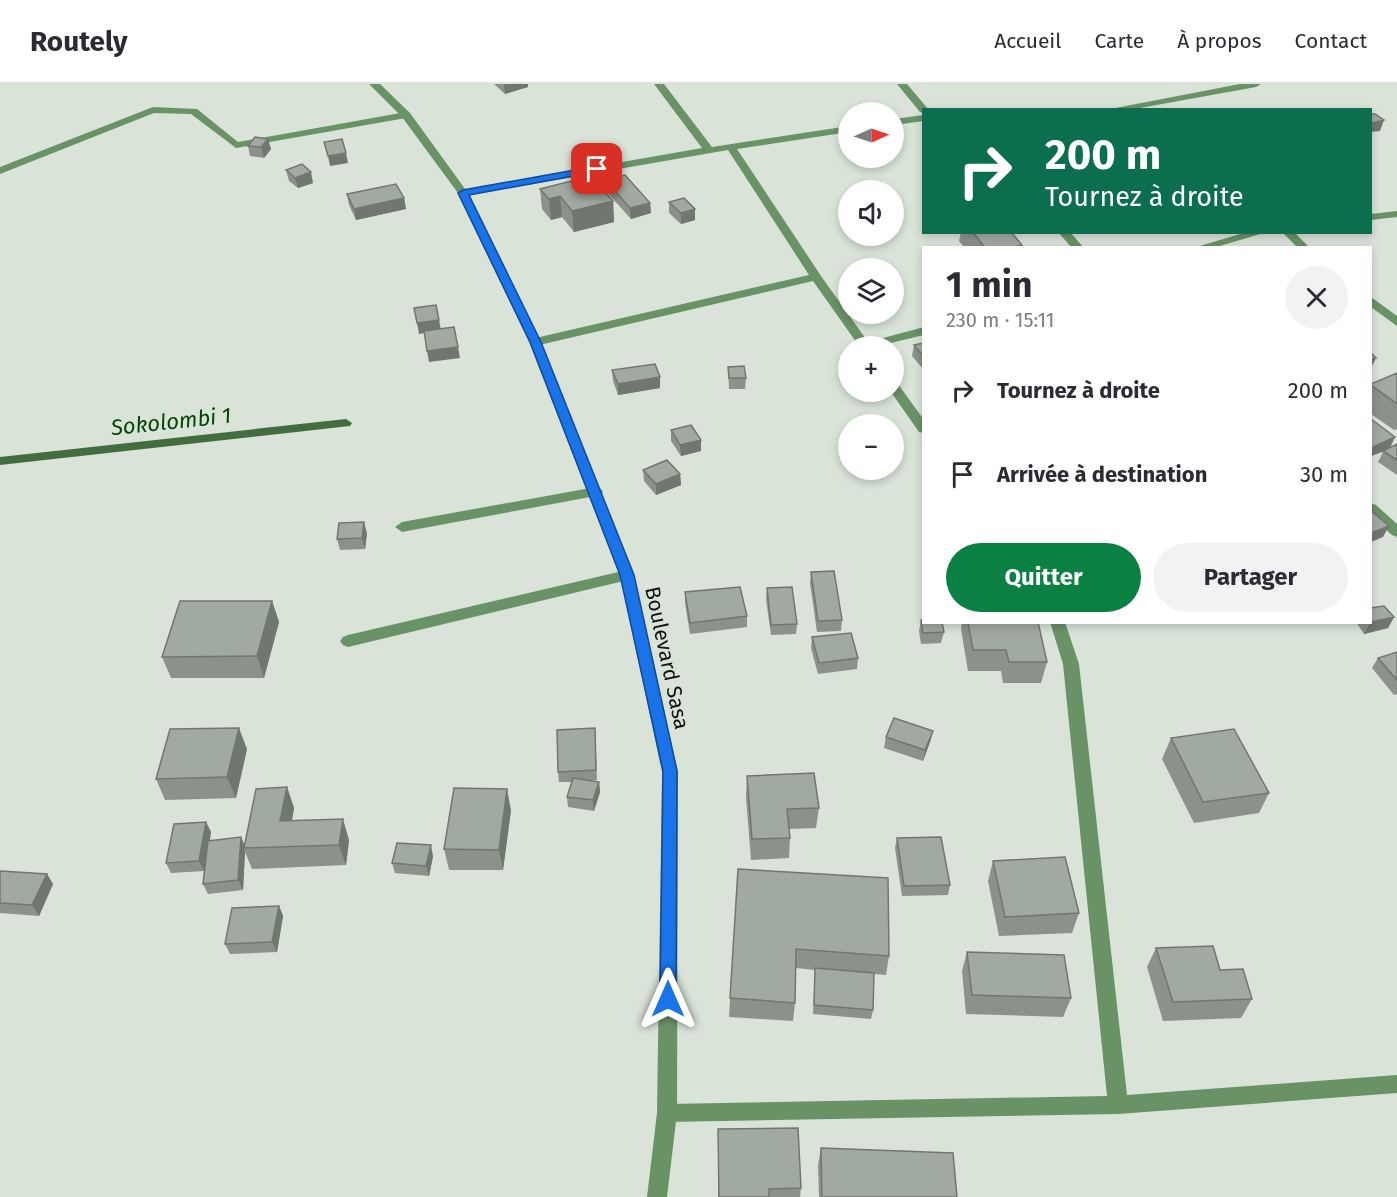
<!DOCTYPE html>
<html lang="fr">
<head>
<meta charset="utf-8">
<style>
	body { margin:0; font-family:"Fira Sans",sans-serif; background:#f2f2f3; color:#2b2b33; height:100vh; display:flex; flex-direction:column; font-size:22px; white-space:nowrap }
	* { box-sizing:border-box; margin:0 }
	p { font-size:20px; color:#7c7c81 }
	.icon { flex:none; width:33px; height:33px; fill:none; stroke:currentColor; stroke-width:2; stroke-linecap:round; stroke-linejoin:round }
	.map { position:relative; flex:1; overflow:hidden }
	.side { position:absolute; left:922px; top:162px; width:450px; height:378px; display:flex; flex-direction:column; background:#fff; border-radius:0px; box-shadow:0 3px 9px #0003 }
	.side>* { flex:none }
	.top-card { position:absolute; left:922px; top:24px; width:450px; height:126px; border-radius:0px; box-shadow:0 3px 9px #0003; background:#0b6e4f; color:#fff; overflow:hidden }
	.needle { width:39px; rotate:87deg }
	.buttons { position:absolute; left:838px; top:18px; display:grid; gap:12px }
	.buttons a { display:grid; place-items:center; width:66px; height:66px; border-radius:50%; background:#fff; box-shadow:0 3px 9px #0003; font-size:30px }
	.pin { position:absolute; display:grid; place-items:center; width:51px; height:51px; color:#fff; margin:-26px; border-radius:12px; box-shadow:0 3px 9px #0006 }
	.me { position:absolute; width:66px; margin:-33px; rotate:0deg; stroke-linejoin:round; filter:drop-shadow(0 0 4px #0008) }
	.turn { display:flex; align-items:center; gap:21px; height:126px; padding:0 24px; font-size:27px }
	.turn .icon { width:78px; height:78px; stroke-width:2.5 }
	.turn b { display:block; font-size:42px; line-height:51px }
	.round { display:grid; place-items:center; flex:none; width:63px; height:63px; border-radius:32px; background:#f2f2f3 }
	.head { display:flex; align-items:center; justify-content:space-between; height:102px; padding:0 24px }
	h1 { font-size:36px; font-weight:700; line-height:45px }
	.cta { display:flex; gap:12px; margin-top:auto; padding:12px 24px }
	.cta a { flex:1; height:69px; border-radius:36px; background:#0b8043; color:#fff; font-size:24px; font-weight:700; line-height:69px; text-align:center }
	.cta a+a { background:#f2f2f3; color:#2b2b33 }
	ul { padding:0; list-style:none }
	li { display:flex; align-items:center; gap:18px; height:84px; padding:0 24px }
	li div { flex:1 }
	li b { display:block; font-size:22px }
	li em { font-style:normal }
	header { display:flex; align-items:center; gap:36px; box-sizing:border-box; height:84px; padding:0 30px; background:#fff; border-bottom:2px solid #e1e1e2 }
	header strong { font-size:28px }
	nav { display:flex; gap:33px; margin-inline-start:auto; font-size:21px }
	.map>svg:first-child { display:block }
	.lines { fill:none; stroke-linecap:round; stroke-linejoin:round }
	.stream { fill:#436d40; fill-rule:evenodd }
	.service { fill:#6a9267; fill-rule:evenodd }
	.minor { fill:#6a9267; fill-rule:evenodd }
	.tertiary { fill:#6a9267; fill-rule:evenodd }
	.wall { fill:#8a928a }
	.shaded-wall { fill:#717770 }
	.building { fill:#a1aaa0; stroke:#717770; stroke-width:1.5 }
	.route { fill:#1a73e8; stroke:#114b97; stroke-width:1.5 }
	.labels { text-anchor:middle; stroke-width:6; stroke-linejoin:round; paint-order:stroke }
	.street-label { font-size:21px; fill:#101310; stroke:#d9e3d8 }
	.water-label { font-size:22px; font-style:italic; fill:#034605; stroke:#d9e3d8 }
</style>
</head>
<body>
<header>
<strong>Routely</strong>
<nav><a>Accueil</a><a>Carte</a><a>À propos</a><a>Contact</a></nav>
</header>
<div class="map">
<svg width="1397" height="1113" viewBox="0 0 1397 1113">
	<rect width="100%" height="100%" fill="#d9e3d8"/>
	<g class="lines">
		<path class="stream" d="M346,335L352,339L350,342L0,381V373Z"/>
		<path class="service" d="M153,23L197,25L238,58L406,28L411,31L406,34L236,64L191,30L154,29L0,90V83Z
			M596,403L601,405L603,408L601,411L402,448L395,443L402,438Z
			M627,486L634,491L632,495L348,563L343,561L340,557L343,553L348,551Z"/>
		<path class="minor" d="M654,0H664L712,63L849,42V48L737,65L821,192L868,258L924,243V251L878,262H859L813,197L535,262L531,261V255L809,191L728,66L463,112L458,109L463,106L702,64Z
			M897,0H907L929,26H924V29L920,28Z
			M1240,0H1261L1256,3L1129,26H1105Z
			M924,31V37L894,41V35Z
			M1397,127V133L1371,136V130Z
			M1058,148H1070L1084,164H1072Z
			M1247,148H1267L1213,164H1193Z
			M1282,148H1294L1310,164H1298Z
			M1371,213L1397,232V242L1371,223Z
			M894,299L898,300L924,336V349L919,348L891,308H894Z
			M1371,419L1376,421L1397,440V453L1392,451L1371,432Z
			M1050,538H1065L1079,580L1127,1011L1397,991V1009L1118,1030L667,1038L660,1036L657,1029L660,1022L667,1020L1107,1012L1063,580Z"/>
		<path class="tertiary" d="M369,0H380L410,29L468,109L541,258L634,491L678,688L677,1029L667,1113H647L657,1029L662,688L620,491L529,258L458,109L402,33Z"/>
	</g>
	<path class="wall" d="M494,0H528V3L505,10Z
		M255,53L271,65L264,74L250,72L248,62Z
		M286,86L313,99L298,104L289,97Z
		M605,96L650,119L651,129L631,135L606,107Z
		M540,105L613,117L614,138L574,148L562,133L551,136L542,125Z
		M347,110L404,114L406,125L356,136L349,121Z
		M669,118L695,125V136L681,140L669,129Z
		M961,148H973L1022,161V164H965L959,157Z
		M924,259V286L912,272L914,261Z
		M728,283L746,294L745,305H729Z
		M612,286L660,293V304L618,311L613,297Z
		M1397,289V345L1394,346L1371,330V300Z
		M1371,335L1391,363L1397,360V391L1378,378L1383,368L1371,372Z
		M671,346L701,356V367L681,372L671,357Z
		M643,386L680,390L681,401L656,411L644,397Z
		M367,449L365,465L340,466L337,455Z
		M811,488L842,536L841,547L817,548L810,499Z
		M767,504L797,540L796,550L771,551L766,515Z
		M685,508L747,532V543L690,550L685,519Z
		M272,517L279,538L264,594H171L162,573Z
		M1394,533L1388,544L1364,550L1356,538H1371Z
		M921,536L944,548L941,559L921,560L919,547Z
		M962,538H1038L1047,578L1041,599H1003L1001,587H968L961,545Z
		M812,553L858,574L857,585L818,590L811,564Z
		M1397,568V610L1394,611L1372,584L1378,574Z
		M595,644L597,696L591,697L599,698L600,708L594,727L568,723L567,713L572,698H559L558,688Z
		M933,647L930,658L923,677L884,664L886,653Z
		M1171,654L1269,709L1259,729L1194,739L1162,675Z
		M247,665L236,714L165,716L156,695Z
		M747,692L819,724L816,744L789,745L790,754L789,774L751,776L746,713Z
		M287,703L294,724L292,737L349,756L346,781L252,785L245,768L243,806L208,810L203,800L204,787L171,789L166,779L206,738L211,748L210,757L244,761Z
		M511,726L503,786H449L444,765Z
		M897,754L950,801L948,811L902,812L895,764Z
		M433,772L429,792L395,789L392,779Z
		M993,777L1079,829L1072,849L999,852L988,797Z
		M738,785L889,872L886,891L874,890L873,926L871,935L813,930L815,886L796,884L795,919L793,937L729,933Z
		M0,787L47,790L53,800L39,832L0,829Z
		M279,822L283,832L277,868L230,870L225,860Z
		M1156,864L1220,886L1252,915L1241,934L1163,937L1147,883Z
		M967,868L1071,914L1063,933L966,930L962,887Z
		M718,1045L801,1104L800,1113H718Z
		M821,1064L957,1113H819L818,1081Z"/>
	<path class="shaded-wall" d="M504,0H528V3L505,10Z
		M1384,36L1380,47L1371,48V42L1372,39Z
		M268,55L271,65L264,74L261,63Z
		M346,69L348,79L330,82L328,72Z
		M311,88L313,99L298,104L295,94Z
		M560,112L562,133L551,136L549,115Z
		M404,114L406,125L356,136L354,125Z
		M613,117L614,138L574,148L572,127Z
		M650,119L651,129L631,135L630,124Z
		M695,125V136L681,140V129Z
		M439,236L441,246L419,250L417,239Z
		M458,263L460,274L429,278L427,267Z
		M1376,274L1371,284V275Z
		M660,293V304L618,311V300Z
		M1395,353L1390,364L1371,372V364Z
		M701,356V367L681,372L680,361Z
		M680,390L681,401L656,411V400Z
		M364,438L367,449L365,465L362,454Z
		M1389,442L1383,453L1371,458V449Z
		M272,517L279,538L264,594L257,572Z
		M1394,533L1388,544L1364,550L1370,539Z
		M239,644L247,665L236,714L227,693Z
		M933,647L930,658L923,677L925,666Z
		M599,698L600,708L594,727L593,716Z
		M287,703L294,724L288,758L280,737Z
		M507,705L511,726L503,786L499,766Z
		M343,735L349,756L346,781L339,761Z
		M206,738L211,748L204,787L199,777Z
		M241,753L246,764H244L245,768L243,806L238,796Z
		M431,761L433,772L429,792L426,782Z
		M47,790L53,800L39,832L32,821Z
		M279,822L283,832L277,868L272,858Z"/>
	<path class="building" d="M1371,30H1375L1384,36L1372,39L1371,38Z
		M255,53L268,55L261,63L248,62Z
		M342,55L346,69L328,72L324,58Z
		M302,80L311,88L295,94L286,86Z
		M625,91L650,119L630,124L605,96Z
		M591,92L613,117L572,127L560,112L549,115L540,105Z
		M396,100L404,114L354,125L347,110Z
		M684,114L695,125L681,129L669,118Z
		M973,148H1011L1022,161L1011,164H985Z
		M436,221L439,236L417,239L414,224Z
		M454,243L458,263L427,267L424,247Z
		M924,259V273L914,261Z
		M1371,269L1376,274L1371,275Z
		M655,280L660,293L618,300L612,286Z
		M744,282L746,294H729L728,283Z
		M1397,289V320L1371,301V300Z
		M1371,335L1395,353L1371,364Z
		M691,341L701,356L680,361L671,346Z
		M1397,360V376L1383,367Z
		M667,376L680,390L656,400L643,386Z
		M1371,427L1389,442L1371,449Z
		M364,438L362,454L337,455L339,439Z
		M834,487L842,536L818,537L811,488Z
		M740,503L747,532L690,539L685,508Z
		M792,503L797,540L771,541L767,504Z
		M180,517H272L257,572L162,573Z
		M1384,522L1394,533L1371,538V524Z
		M921,536H924V538H942L944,548L923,549Z
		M968,538H1038L1047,578H1009L1006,566H973Z
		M851,549L858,574L819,579L812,553Z
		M1397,568V596L1378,574Z
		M894,634L933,647L925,666L886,653Z
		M239,644L227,693L156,695L170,645Z
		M595,644L596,686L558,688L557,646Z
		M1234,645L1269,709L1203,718L1171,654Z
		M814,689L819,724L787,725L790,754L752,755L747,692Z
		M573,694L599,698L593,716L567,713Z
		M287,703L280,737L343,735L339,761L244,764L256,705Z
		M454,704L507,705L499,766L444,765Z
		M206,738L199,777L166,779L174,740Z
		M241,753L238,796L203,800L208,757Z
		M941,753L950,801L904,802L897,754Z
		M397,759L431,761L426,782L392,779Z
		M1065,773L1079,829L1005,833L993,777Z
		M738,785L888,794L889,872L796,865L795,919L730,914Z
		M0,787L47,790L32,821L0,819Z
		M279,822L272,858L225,860L232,824Z
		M1213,862L1220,886L1243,885L1252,915L1173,918L1156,864Z
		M967,868L1064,871L1071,914L972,911Z
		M815,884L874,889L873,926L814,921Z
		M798,1044L801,1104L769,1105V1113H719L718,1045Z
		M821,1064L953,1069L957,1113H822Z"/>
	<path class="route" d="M597,82L601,83V87L469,111L541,258L634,491L677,687L676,915L674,921L668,923L662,921L660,915L663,687L620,491L530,258L458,109L463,106Z"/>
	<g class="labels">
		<g class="street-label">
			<text transform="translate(667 574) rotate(78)" y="7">Boulevard Sasa</text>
		</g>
		<g class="water-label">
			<text transform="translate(171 337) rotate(-6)" y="8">Sokolombi 1</text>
		</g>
	</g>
</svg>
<div class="buttons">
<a><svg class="needle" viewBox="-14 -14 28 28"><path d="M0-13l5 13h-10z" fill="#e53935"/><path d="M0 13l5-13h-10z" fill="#7c7c81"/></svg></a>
<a><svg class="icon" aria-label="sound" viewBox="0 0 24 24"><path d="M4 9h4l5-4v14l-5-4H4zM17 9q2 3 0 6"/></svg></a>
<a><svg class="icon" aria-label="layers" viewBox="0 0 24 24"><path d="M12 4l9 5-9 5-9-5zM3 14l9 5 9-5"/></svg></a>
<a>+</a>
<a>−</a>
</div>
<div class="pin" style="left:597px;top:85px;background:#d93025"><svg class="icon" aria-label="arrive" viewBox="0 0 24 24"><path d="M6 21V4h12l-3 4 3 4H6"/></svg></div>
<svg class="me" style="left:668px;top:915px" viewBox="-20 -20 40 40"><path d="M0-17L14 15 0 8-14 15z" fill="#1a73e8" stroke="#fff" stroke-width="4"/></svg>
<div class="top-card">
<div class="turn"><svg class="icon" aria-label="right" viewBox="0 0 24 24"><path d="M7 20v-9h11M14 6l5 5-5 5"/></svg><div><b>200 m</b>Tournez à droite</div></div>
</div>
<section class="side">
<div class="head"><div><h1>1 min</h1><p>230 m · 15:11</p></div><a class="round"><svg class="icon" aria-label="close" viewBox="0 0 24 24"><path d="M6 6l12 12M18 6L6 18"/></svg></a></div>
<ul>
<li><svg class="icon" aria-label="right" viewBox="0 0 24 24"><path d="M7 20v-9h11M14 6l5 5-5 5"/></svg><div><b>Tournez à droite</b></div><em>200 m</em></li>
<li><svg class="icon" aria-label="arrive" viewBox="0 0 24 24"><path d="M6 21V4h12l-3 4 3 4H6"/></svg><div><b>Arrivée à destination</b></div><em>30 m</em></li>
</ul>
<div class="cta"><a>Quitter</a><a>Partager</a></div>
</section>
</div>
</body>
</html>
